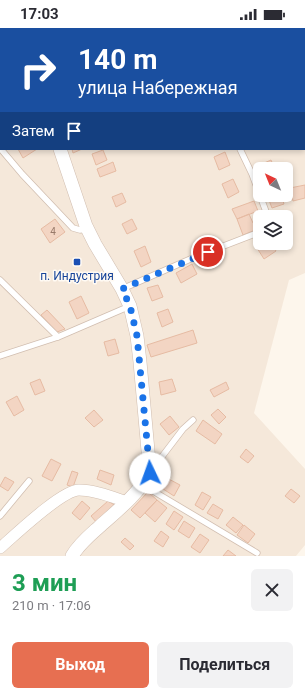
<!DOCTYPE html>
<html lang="ru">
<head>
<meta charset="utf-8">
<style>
	body { margin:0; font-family:Roboto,sans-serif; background:#f2f2f3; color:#2b2b33; height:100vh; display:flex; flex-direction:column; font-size:15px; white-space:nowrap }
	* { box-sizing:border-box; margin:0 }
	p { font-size:13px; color:#7c7c81 }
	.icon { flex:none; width:22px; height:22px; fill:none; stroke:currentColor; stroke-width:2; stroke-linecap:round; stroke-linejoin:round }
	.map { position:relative; height:528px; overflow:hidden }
	.side { display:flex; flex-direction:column; background:#fff; flex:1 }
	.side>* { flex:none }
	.banner { position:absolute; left:0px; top:0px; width:305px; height:122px; box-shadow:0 2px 6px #0003; background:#1a4fa0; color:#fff; overflow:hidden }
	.needle { width:26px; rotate:317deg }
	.buttons { position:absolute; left:253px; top:134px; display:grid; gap:8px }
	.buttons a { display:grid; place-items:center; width:40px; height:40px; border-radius:6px; background:#fff; box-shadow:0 2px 6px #0003; font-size:20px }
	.pin { position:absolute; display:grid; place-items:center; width:34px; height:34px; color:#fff; margin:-17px; border:2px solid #fff; border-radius:50%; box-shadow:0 1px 4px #0007 }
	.me { position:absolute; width:44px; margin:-22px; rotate:357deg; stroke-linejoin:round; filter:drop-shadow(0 0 3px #0008) }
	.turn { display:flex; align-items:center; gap:14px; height:84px; padding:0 12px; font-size:18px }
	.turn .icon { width:52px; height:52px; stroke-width:2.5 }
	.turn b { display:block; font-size:28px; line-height:34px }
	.then { display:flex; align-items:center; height:38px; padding:0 12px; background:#0003; gap:8px; font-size:15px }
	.round { display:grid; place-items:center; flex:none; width:42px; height:42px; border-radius:6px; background:#f2f2f3 }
	.head { display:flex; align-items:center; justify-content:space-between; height:68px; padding:0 12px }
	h1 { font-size:24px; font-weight:700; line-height:30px; color:#1e9e55 }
	.primary-button { display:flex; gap:8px; margin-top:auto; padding:8px 12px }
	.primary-button a { flex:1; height:46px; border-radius:6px; background:#e76f51; color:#fff; font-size:16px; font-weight:700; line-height:46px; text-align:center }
	.primary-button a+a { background:#f2f2f3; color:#2b2b33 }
	.status { display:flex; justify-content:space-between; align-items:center; height:28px; padding:0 20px; background:#fff; direction:ltr }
	.status svg { height:11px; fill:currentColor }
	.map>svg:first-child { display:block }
	.residential { fill:#f5e8da; fill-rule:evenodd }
	.building { fill:#f3d5c3; stroke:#e6bba3 }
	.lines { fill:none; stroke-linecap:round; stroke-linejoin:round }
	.service-casing { stroke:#d1beb0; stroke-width:7 }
	.minor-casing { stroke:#d1beb0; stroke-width:12 }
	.tertiary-casing { stroke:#d1beb0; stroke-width:14 }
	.service { stroke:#fff; stroke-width:5.5 }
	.minor { stroke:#fff; stroke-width:11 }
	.tertiary { stroke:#fff; stroke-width:13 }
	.route { stroke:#1a73e8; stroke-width:7; stroke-dasharray:0 12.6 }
	.transit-dot { fill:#1a4fb4; stroke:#fffaf3; stroke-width:1.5 }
	.labels { text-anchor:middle; stroke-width:3; stroke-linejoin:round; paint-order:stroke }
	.number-label { font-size:10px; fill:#987a6a }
	.transit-label { font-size:12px; fill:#164399; stroke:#fffaf3 }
</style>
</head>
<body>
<div class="status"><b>17:03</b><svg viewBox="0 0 49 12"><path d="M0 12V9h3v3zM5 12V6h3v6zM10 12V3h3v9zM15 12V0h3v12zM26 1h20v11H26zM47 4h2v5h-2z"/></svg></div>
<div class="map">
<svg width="305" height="528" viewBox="0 0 305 528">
	<rect width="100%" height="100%" fill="#fdf6ec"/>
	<path class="residential" d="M0,0L137,1H1V121H304L305,24V245L289,252L254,385L305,441V517L296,528H0ZM260,141H286V167H260ZM260,189H286V215H260Z"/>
	<path class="building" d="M18,121H37L23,130Z
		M72,121H82L73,125Z
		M103,122L107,132L96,137L92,126Z
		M225,124L230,137L219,142L214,129Z
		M271,132L274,139L269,141H260V145H258L255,139Z
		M113,134L116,143L100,149L97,141Z
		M233,151L239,164L228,170L222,156Z
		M305,157V170L293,173L290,160Z
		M122,165L126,174L116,179L112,169Z
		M267,167H281L284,176L272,180Z
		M254,173L258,183L237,191L232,181Z
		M249,186L253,195L260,192V200L243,207L237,191Z
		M55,191L65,204L50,215L41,201Z
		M132,191L137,201L127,206L122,196Z
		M265,215H271L276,223L264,231L257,220Z
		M145,218L151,234L141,239L134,223Z
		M192,236L197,246L181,255L176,245Z
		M158,257L163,269L152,273L147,260Z
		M81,268L89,285L77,291L69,274Z
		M168,281L173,294L162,299L157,285Z
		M47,282L65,301L57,304L41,287Z
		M193,302L197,315L151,329L147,317Z
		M115,311L119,325L108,328L104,314Z
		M40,351L45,363L35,367L30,355Z
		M172,351L176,363L161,367L159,354Z
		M226,354L229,361L214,369L210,362Z
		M17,368L24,382L14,388L6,374Z
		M218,381L226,389L219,396L211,387Z
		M94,382L103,392L94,399L85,390Z
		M170,388L179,399L169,407L160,396Z
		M203,392L222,406L215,416L196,403Z
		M246,421L254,428L248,435L240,429Z
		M51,431L61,436L52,453L42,448Z
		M100,442L114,447L111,457L97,451Z
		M72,443L78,445L73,459L67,457Z
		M5,449L14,454L8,463L0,458Z
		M165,449L180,457L174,468L160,459Z
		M291,461L300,468L294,475L285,468Z
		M148,464L157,472L140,490L131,482Z
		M202,464L211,469L203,482L195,477Z
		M157,472L167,480L155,494L145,485Z
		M82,473L90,480L80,492L72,485Z
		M108,473L116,478L97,495L91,488Z
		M213,476L223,482L218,491L207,485Z
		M174,483L183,489L174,502L166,496Z
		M233,489L243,497L236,505L226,497Z
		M184,493L195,500L189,510L178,503Z
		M244,497L255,506L248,515L237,507Z
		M161,503L169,509L163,519L154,513Z
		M200,506L209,512L200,525L191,519Z
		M125,510L134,518L130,522L121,514Z
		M228,522L236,528H223Z"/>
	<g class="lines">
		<g class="service-casing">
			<path id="service" d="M0,28L1,27
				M0,120L22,146L73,200L80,202L87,201
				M240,121L252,146L268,189
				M0,252L58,309
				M122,261L195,229L260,204
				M0,328L58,309L130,278
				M151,443L183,401L193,392
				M143,457L257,525
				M0,488L29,453"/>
		</g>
		<g class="minor-casing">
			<path id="minor" d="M0,520C15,507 62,462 79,462C95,462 112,469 127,474"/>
		</g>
		<g class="tertiary-casing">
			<path id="tertiary" d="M20,0L21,1
				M60,121L86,198L95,216L122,261L130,278L137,308L140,334L150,445C137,467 118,482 99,499C89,508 79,516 72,528"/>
		</g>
		<use href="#service" class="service"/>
		<use href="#minor" class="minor"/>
		<use href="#tertiary" class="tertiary"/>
	</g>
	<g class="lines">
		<path class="route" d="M150,445L137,308L130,278L122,261L208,224"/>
	</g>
	<rect class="transit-dot" x="73" y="230" width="8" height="8" rx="2"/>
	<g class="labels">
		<g class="number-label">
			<text x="53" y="207">4</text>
		</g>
		<g class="transit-label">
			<text x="77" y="252">п. Индустрия</text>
		</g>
	</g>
</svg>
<div class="buttons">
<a><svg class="needle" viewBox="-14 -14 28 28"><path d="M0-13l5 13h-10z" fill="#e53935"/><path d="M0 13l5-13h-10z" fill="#7c7c81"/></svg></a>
<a><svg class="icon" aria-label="layers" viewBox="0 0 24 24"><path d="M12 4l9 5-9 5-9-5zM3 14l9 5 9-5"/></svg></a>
</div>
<div class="pin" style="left:208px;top:224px;background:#d93025"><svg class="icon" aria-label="arrive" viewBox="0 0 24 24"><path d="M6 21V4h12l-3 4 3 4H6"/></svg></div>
<svg class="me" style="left:150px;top:445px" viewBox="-20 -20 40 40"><circle r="19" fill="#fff"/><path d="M0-13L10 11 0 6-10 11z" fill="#1a73e8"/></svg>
<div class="banner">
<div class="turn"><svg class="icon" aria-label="right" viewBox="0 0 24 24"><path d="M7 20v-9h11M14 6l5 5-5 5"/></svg><div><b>140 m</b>улица Набережная</div></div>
<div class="then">Затем<svg class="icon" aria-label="arrive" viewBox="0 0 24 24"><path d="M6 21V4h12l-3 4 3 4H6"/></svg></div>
</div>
</div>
<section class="side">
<div class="head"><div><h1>3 мин</h1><p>210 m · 17:06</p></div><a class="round"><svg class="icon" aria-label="close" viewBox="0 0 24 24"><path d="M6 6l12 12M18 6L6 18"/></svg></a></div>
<div class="primary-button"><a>Выход</a><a>Поделиться</a></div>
</section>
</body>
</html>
